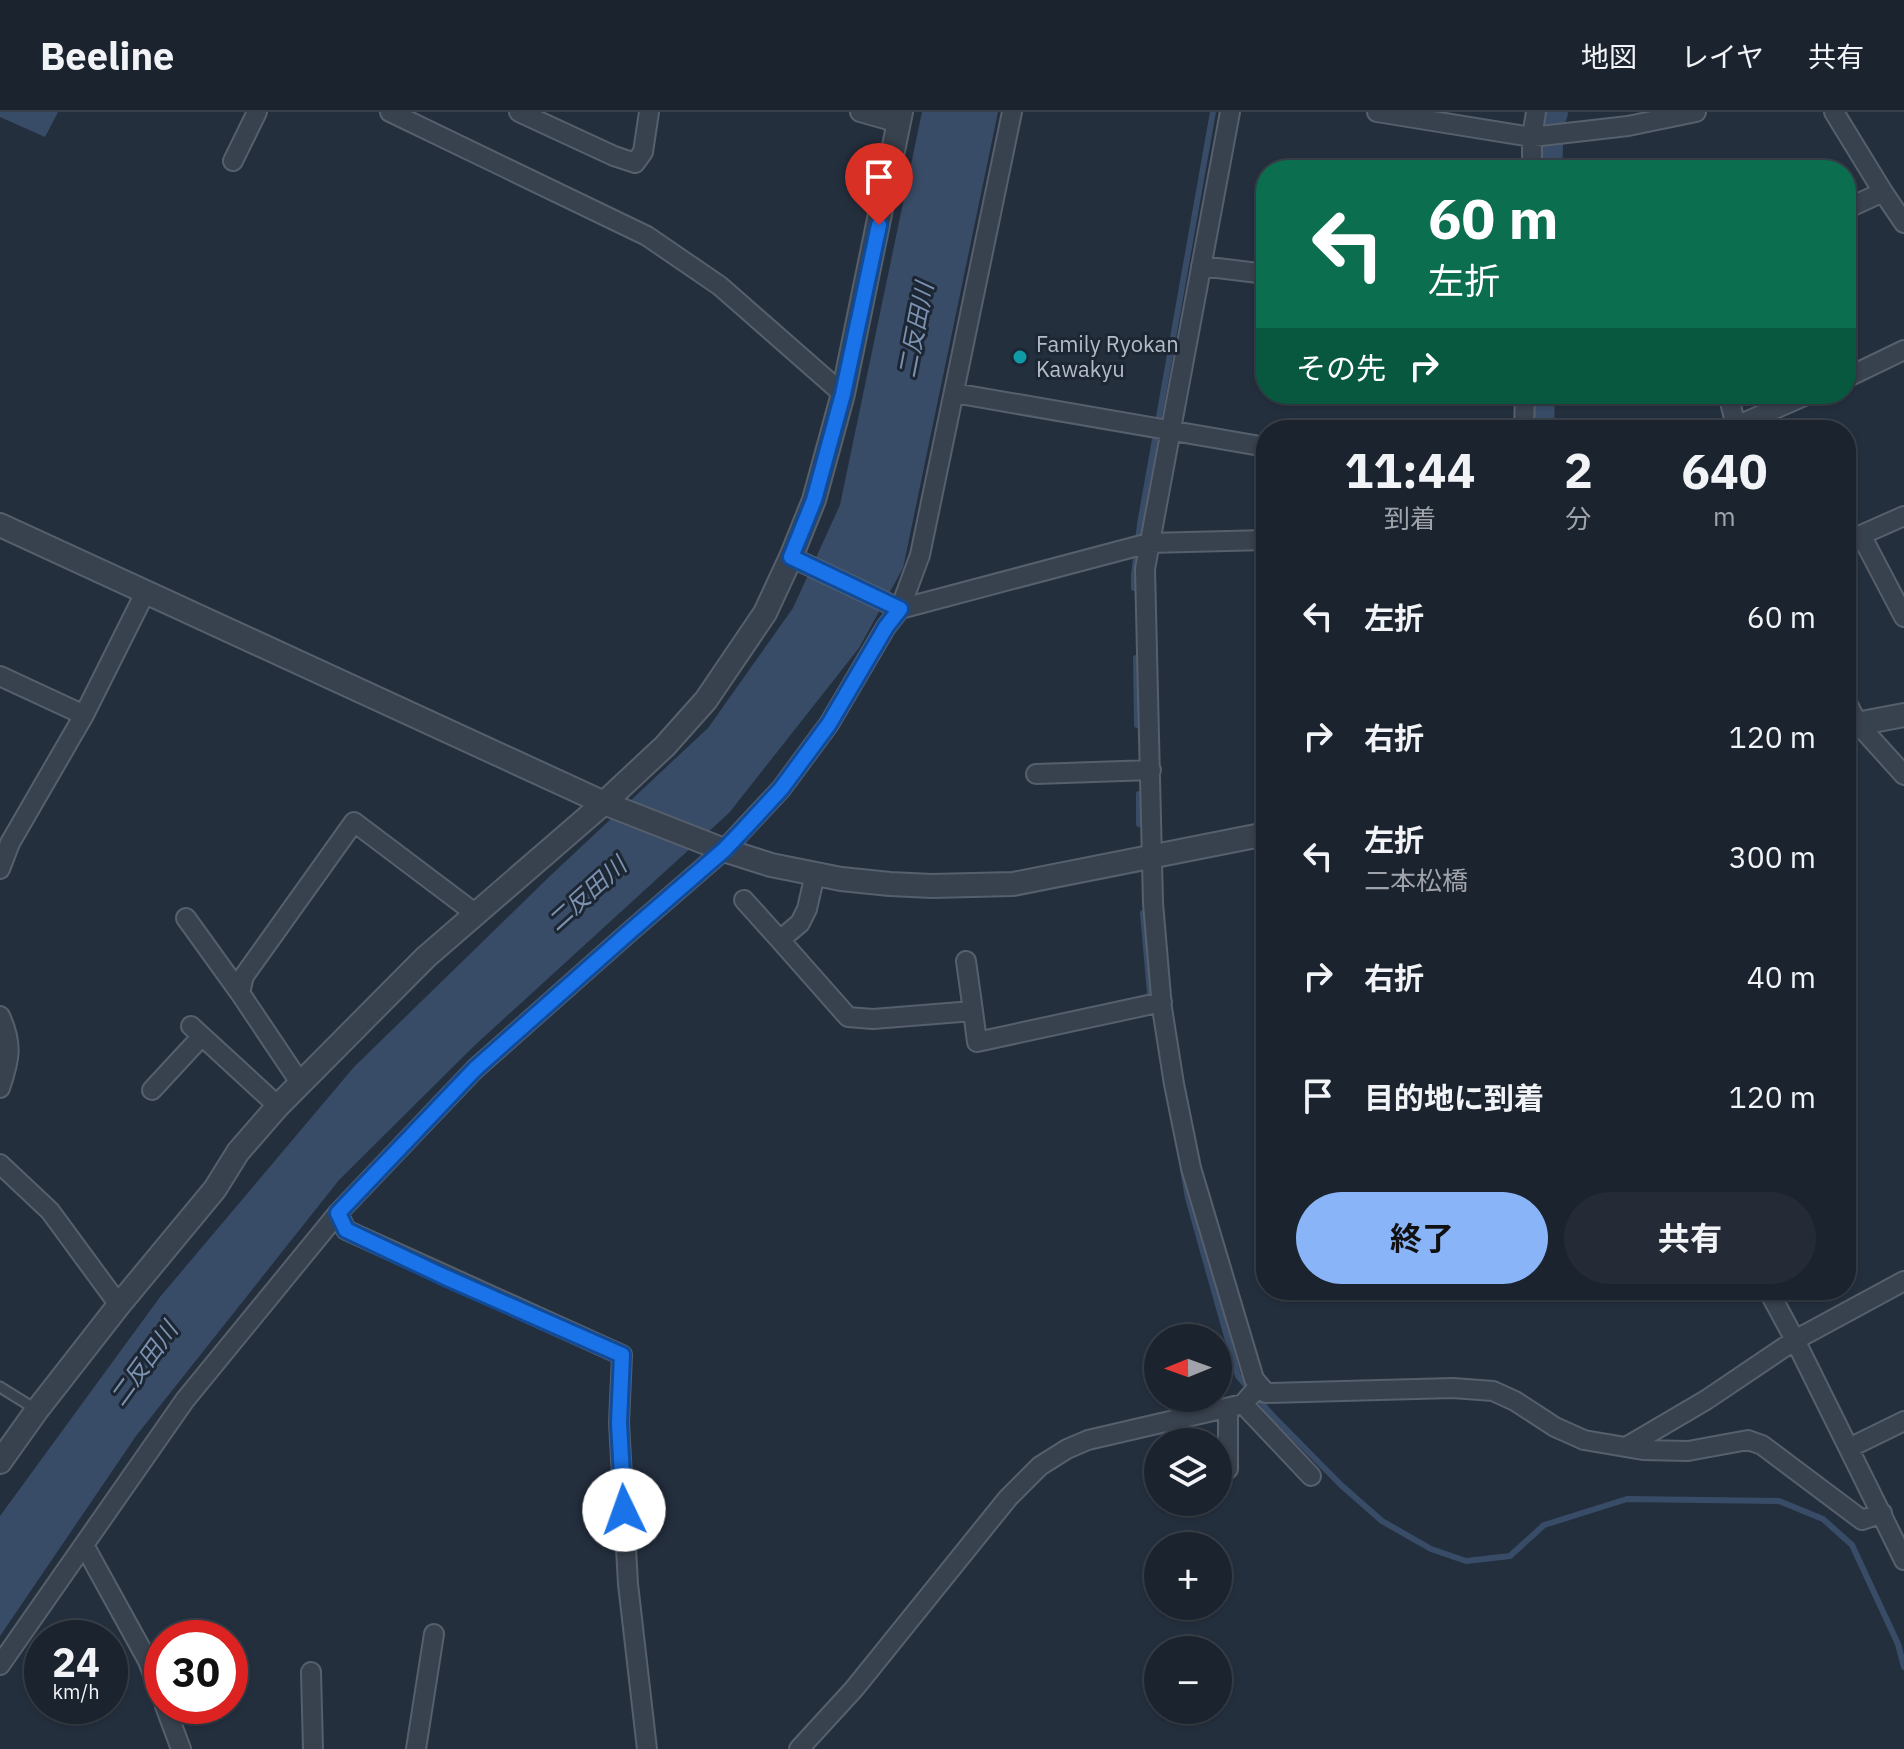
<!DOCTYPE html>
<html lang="ja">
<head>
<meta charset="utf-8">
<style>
	body { margin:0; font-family:"IBM Plex Sans","Noto Sans JP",sans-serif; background:#242b36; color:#f1f3f6; height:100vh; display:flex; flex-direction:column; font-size:30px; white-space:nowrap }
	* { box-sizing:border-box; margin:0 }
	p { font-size:26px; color:#a0a4aa }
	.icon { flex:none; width:44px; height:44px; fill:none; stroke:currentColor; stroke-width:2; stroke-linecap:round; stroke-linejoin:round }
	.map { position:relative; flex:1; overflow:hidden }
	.panel { position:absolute; left:1256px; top:308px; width:600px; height:880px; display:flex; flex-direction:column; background:#1b232e; border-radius:32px; box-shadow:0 2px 6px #0004,0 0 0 2px #39404a }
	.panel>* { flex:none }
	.hud { position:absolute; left:1256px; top:48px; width:600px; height:244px; border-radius:32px; box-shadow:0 2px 6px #0004,0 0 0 2px #39404a; background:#0b6e4f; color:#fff; overflow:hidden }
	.needle { width:52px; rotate:269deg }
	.buttons { position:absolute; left:1144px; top:1212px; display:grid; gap:16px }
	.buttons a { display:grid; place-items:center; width:88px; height:88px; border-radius:50%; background:#1b232e; box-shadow:0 2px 6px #0004,0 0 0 2px #39404a; font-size:40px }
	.speed { position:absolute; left:24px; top:1508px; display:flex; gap:16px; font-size:40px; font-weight:700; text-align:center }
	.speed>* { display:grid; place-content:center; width:104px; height:104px; border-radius:50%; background:#1b232e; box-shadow:0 2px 6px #0004,0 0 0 2px #39404a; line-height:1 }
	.speed small { font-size:20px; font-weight:400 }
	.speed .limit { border:12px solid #d22; background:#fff; color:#111 }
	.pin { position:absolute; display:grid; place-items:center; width:68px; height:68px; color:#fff; margin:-82px -34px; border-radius:50% 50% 50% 0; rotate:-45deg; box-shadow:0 0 8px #0007 }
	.pin .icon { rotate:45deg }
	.me { position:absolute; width:88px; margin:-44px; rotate:357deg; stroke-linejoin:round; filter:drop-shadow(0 0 6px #0008) }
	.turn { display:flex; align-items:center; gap:28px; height:168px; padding:0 40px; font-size:36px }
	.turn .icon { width:104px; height:104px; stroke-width:2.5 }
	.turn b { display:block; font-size:56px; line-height:68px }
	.then { display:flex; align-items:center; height:76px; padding:0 40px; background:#0003; gap:16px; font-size:30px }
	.eta { display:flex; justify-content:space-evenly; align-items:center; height:136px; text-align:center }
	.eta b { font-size:48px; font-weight:700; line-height:56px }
	.primary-button { display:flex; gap:16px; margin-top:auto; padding:16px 40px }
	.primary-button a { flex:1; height:92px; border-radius:48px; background:#8ab4f8; color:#111; font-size:32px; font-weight:700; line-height:92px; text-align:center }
	.primary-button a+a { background:#242b36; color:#f1f3f6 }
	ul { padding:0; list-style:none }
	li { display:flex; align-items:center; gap:24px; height:120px; padding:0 40px }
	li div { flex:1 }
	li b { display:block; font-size:30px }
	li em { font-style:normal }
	header { display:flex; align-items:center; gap:48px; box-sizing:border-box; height:112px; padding:0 40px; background:#1b232e; border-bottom:2px solid #39404a }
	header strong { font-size:38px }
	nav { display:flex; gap:44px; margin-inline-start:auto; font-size:28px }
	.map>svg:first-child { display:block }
	.water { fill:#394c67 }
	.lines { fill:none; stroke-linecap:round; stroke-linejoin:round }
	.stream { stroke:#394c67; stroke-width:6 }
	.river { stroke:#394c67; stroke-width:34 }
	.service-casing { stroke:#565f6c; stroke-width:13 }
	.minor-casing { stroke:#565f6c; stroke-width:22 }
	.tertiary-casing { stroke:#565f6c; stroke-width:26 }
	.service { stroke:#38414e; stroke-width:9 }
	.minor { stroke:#38414e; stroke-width:18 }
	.tertiary { stroke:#38414e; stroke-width:22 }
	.route-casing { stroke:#114b97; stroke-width:20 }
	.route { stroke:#1a73e8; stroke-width:14 }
	.culture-dot { fill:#0f9aa8; stroke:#1d2633; stroke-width:3 }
	.labels { text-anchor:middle; stroke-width:6; stroke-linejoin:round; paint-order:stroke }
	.poi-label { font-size:22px; fill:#b4bcc9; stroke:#1d2633; text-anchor:start }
	.water-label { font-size:24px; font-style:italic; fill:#7c92b1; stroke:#1d2633 }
</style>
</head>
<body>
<header>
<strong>Beeline</strong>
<nav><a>地図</a><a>レイヤ</a><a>共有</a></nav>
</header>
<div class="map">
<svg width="1904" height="1637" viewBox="0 0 1904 1637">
	<rect width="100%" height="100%" fill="#242f3e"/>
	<path class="water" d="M0,0H58L45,25L0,5Z
		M922,0H998L903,456L859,536L729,701L474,934L339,1068L136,1324L0,1524V1404L160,1185L354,955L550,764L708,616L793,496L840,393Z"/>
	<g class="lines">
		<path class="stream" d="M1134,476V463L1140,412L1213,0
			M1136,546L1137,613
			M1139,682V712
			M1143,801L1150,881
			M1183,1057L1188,1086L1238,1264L1272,1303L1341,1373L1382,1409L1431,1437L1466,1449L1510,1444L1544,1413L1627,1387L1779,1389L1823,1407L1852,1433L1898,1532L1904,1555"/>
		<path class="river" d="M1545,58L1547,11L1551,0
			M1537,318L1538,282"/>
		<g class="service-casing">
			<path id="service" d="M0,1275L37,1298"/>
		</g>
		<g class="minor-casing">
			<path id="minor" d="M390,0L647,124L720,174L843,282
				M519,0L614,44L635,51L643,40L649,0
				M860,0L899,11
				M1230,0L1145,457L1153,791L1162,896L1174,972L1191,1056L1254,1267L1266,1281L1453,1276L1493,1279L1515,1289L1555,1315L1584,1328L1643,1338L1688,1339L1748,1328L1762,1333L1862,1408L1882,1401
				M1377,0L1532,25L1628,14L1696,0
				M1834,0L1883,80L1904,111
				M233,49L257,0
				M1532,58V25L1536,0
				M1846,97L1883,80
				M1201,154L1266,162
				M1846,266L1904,238
				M954,281L1266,335
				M1728,282L1737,318
				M1524,318L1525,282
				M1717,318L1736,314L1809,282
				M1861,423L1904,505
				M1846,427L1861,423L1904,404
				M791,445L900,497
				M900,497L1149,431L1266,428
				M0,564L84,603
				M1846,589L1858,612L1904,663
				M1036,662L1151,658
				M0,757L10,731L84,603L146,479
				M744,788L780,828L800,811L807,797L815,762
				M186,806L240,881
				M780,828L848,905L873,907L973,899L966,849
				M973,899L977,930L1162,890
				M0,904C13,932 10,947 0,976
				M191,914L278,994
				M301,972L240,881L244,864L354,710L476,802
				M152,978L202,924
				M0,1052L50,1099L119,1193
				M338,1101L346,1118L622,1243L619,1311L628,1472L647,1637
				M1768,1178L1795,1228L1904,1448
				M1243,1292L1311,1364
				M1228,1297V1357
				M1626,1335L1706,1288L1795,1228L1904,1169
				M1849,1336L1904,1309
				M84,1433L148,1549L162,1586
				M0,1553L185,1288L338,1101L475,957L626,823L724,738L781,677L829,612L886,515L900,497L920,443L1012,0
				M311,1560L313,1637
				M165,1594L181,1637
				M416,1637L434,1522
				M799,1637L854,1577L1008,1386L1040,1354L1067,1337L1088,1328L1243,1292L1259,1274"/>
		</g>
		<g class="tertiary-casing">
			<path id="tertiary" d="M0,413L604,691L724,738L771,753L841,767L890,772L932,774L1013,772L1266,722
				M1846,614L1904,603
				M0,1350L37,1298L119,1193L215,1077L238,1040L278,994L426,845L604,691L665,634L706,588L765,501L791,445L814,388L843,282L901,0"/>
		</g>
		<use href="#service" class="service"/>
		<use href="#minor" class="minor"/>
		<use href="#tertiary" class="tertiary"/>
	</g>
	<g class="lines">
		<g class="route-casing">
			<path id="route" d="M624,1398L619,1311L622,1243L445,1165L346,1118L338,1101L475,957L626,823L724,738L743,718L781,677L829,612L886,515L900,497L791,445L814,388L843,282L879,113"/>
		</g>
		<use href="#route" class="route"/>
	</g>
	<circle class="culture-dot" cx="1020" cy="245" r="8"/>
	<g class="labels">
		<g class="poi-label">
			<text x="1036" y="240">Family Ryokan<tspan x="1036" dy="25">Kawakyu</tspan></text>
		</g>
		<g class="water-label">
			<text transform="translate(916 218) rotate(-79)" y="8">二反田川</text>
			<text transform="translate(587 782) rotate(-42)" y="8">二反田川</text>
			<text transform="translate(144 1252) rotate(-54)" y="8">二反田川</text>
		</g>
	</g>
</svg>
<div class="buttons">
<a><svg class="needle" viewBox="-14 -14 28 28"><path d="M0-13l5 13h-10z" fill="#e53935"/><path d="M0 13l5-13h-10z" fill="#a0a4aa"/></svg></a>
<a><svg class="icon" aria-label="layers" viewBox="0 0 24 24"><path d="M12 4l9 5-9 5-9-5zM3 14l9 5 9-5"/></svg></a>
<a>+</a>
<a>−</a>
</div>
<div class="speed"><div>24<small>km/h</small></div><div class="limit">30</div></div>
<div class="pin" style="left:879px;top:113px;background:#d93025"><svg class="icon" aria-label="arrive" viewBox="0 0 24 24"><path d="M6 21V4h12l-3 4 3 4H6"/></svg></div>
<svg class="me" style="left:624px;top:1398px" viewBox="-20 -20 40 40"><circle r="19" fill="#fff"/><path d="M0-13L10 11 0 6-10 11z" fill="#1a73e8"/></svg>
<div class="hud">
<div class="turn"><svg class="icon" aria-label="left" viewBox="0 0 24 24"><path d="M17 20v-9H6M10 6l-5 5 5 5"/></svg><div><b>60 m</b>左折</div></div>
<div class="then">その先<svg class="icon" aria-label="right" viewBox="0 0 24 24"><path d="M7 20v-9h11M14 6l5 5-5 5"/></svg></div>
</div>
<section class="panel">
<div class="eta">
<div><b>11:44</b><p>到着</p></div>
<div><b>2</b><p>分</p></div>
<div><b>640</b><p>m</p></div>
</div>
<ul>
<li><svg class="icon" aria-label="left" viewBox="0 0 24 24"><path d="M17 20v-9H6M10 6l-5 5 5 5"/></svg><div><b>左折</b></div><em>60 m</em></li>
<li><svg class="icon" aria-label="right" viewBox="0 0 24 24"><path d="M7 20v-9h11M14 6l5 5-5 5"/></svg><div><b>右折</b></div><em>120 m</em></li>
<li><svg class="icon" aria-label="left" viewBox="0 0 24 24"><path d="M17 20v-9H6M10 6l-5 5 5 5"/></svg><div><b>左折</b><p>二本松橋</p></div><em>300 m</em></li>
<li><svg class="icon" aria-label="right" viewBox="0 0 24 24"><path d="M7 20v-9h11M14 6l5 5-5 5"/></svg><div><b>右折</b></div><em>40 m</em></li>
<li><svg class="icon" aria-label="arrive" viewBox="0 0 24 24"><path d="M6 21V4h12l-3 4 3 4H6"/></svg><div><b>目的地に到着</b></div><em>120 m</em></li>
</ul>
<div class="primary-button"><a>終了</a><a>共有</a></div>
</section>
</div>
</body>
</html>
